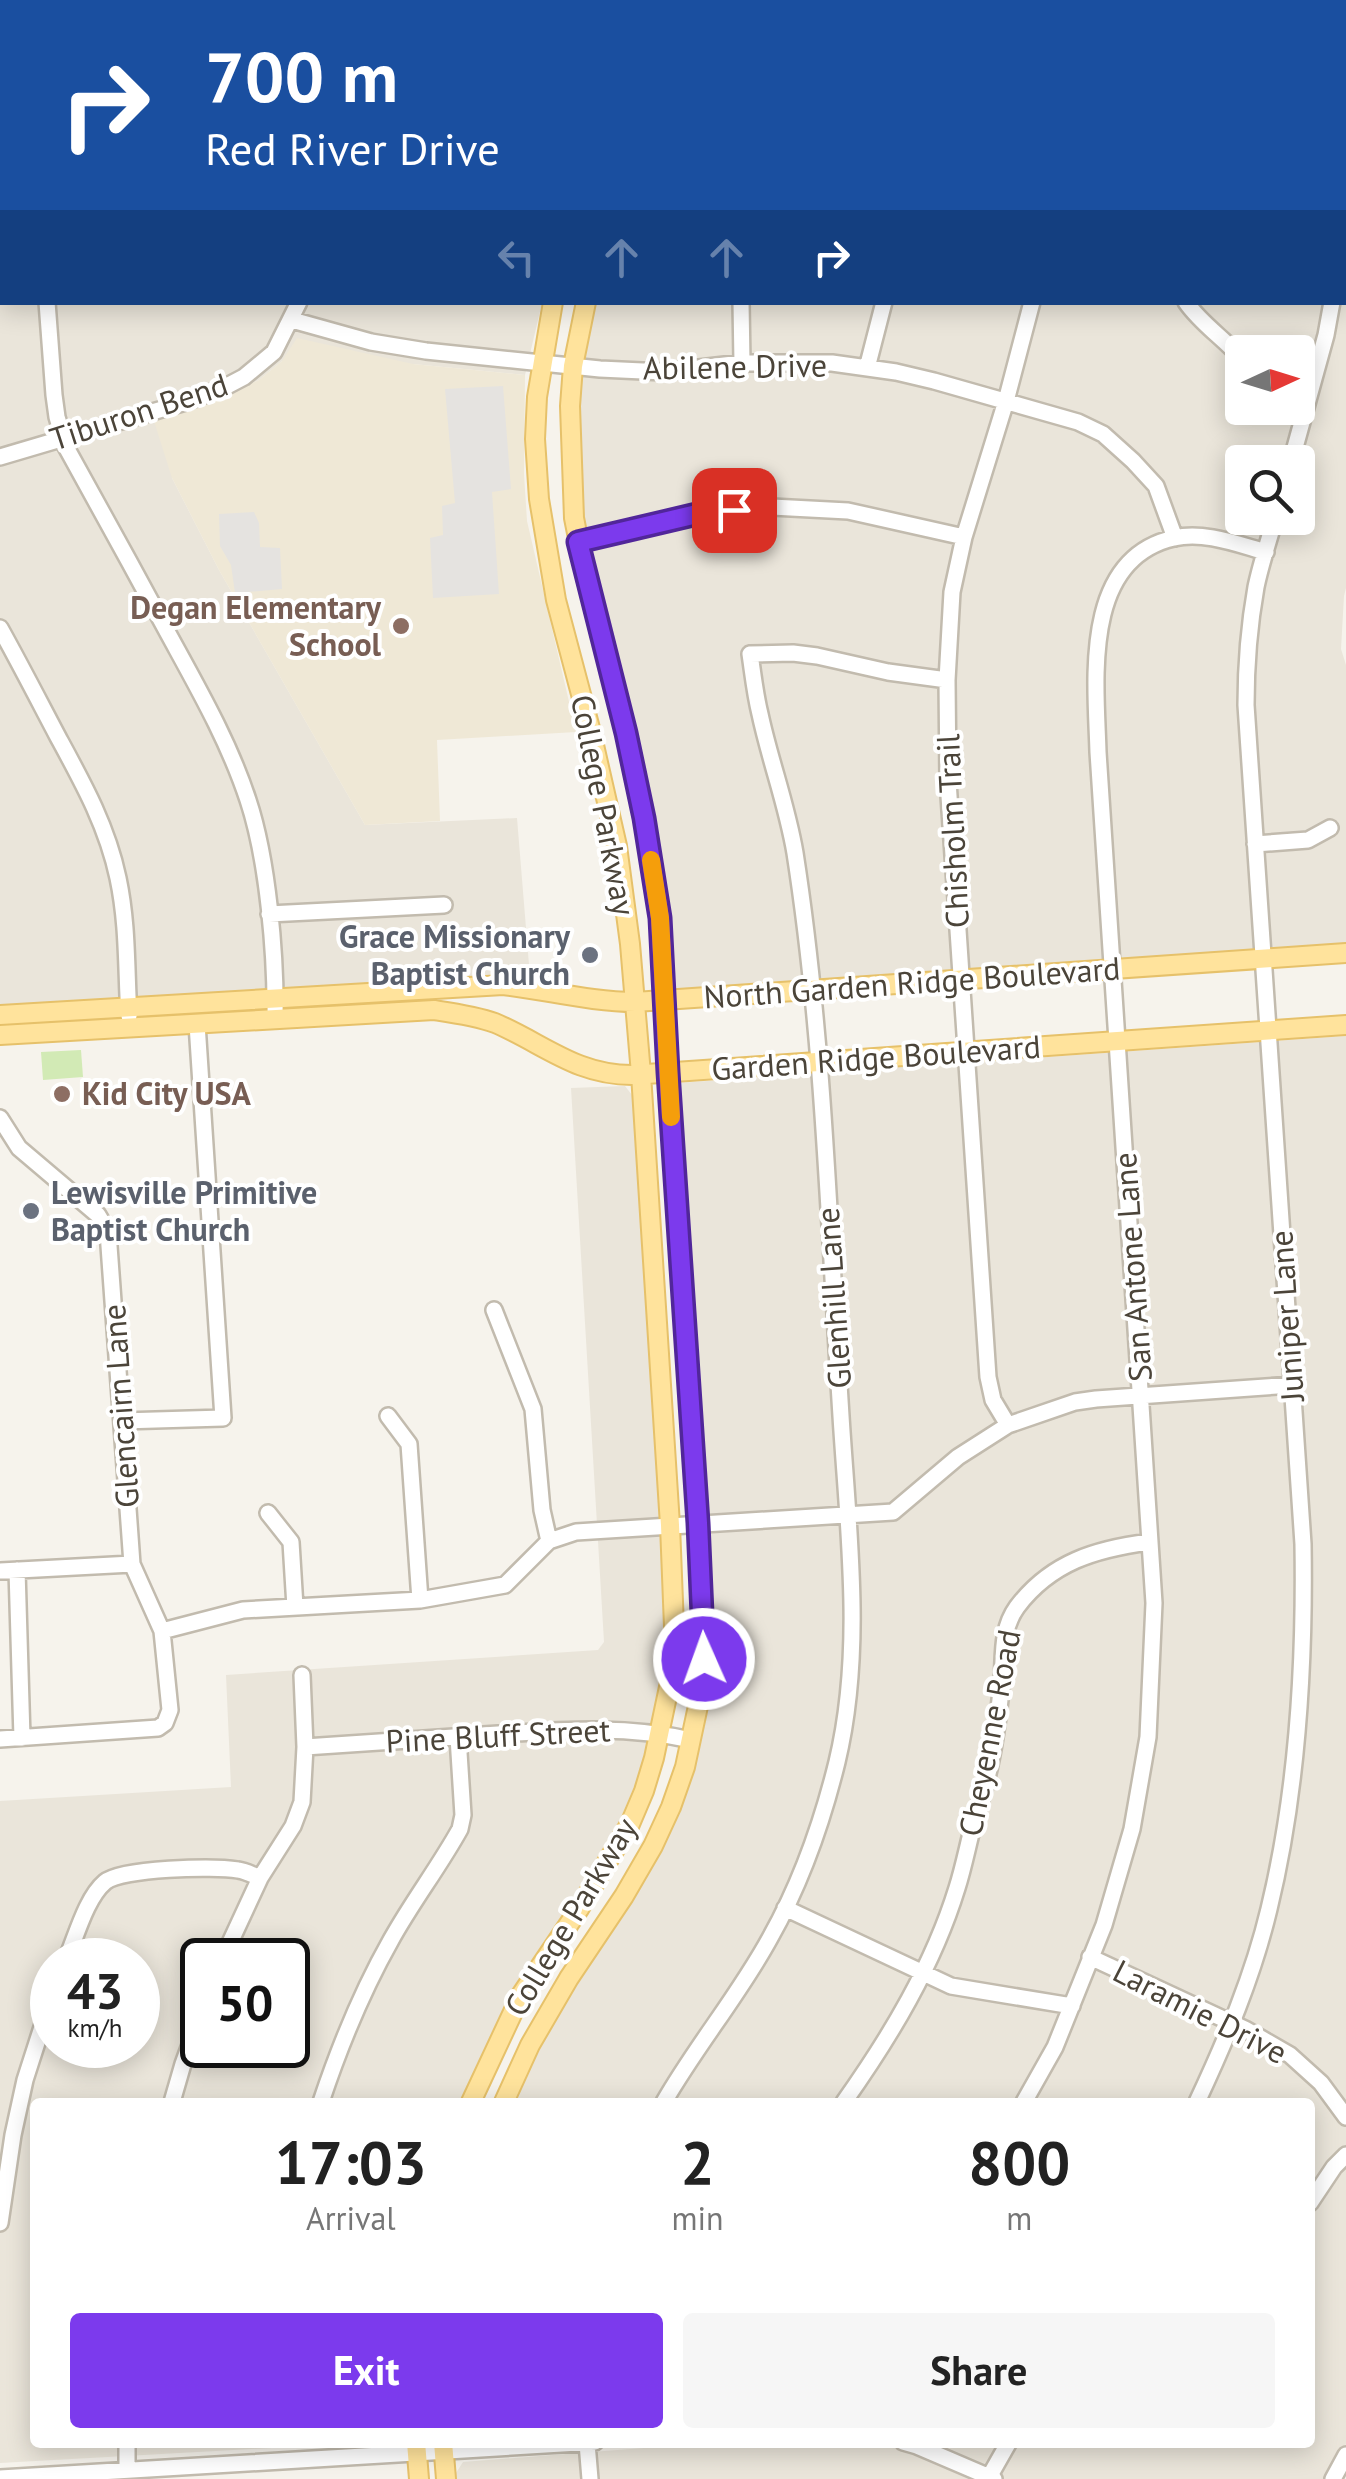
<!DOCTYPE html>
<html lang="en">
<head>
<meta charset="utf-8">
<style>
	body { margin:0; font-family:"PT Sans",sans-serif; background:#f6f6f6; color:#222; height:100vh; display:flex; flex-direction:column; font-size:38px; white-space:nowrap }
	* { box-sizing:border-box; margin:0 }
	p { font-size:32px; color:#767676 }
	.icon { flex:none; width:55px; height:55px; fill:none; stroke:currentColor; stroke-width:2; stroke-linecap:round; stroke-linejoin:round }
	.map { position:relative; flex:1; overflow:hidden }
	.panel { position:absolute; left:30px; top:2098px; width:1285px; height:350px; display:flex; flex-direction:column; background:#fff; border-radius:10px; box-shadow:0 5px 25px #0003 }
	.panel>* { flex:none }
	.hud { position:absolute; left:0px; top:0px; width:1348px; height:305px; box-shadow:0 5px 25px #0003; background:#1a4fa0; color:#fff; overflow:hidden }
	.needle { width:65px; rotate:86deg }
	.buttons { position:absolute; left:1225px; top:335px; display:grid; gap:20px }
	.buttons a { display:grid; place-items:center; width:90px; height:90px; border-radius:10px; background:#fff; box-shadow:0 5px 25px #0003; font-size:50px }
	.speed { position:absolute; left:30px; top:1938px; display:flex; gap:20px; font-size:50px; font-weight:700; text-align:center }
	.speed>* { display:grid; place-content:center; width:130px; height:130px; border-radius:50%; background:#fff; box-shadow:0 5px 25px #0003; line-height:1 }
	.speed small { font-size:25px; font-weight:400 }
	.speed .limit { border:5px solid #111; border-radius:15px; background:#fff; color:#111 }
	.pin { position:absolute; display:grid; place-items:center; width:85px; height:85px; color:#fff; margin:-42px; border-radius:20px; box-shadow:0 5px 15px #0006 }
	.me { position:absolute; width:110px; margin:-55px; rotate:358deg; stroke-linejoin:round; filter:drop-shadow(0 0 8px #0008) }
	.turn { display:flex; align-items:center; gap:35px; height:210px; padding:0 40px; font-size:45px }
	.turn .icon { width:130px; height:130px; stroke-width:2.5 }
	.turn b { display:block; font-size:70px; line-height:85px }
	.lanes { display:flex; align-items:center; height:95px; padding:0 40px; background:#0003; justify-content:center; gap:50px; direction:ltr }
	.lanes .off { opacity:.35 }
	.eta { display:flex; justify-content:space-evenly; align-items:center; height:170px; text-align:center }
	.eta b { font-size:60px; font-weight:800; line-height:70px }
	.button { display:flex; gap:20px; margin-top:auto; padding:20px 40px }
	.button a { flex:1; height:115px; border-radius:10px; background:#7c3aed; color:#fff; font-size:40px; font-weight:800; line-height:115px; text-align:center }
	.button a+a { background:#f6f6f6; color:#222 }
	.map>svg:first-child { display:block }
	.residential { fill:#eae5da; fill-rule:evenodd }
	.education { fill:#efe8d6 }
	.green { fill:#d2eab5 }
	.parking { fill:#e5e3e0 }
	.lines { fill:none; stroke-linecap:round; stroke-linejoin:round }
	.minor-casing { stroke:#c2bbae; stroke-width:20 }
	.major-casing { stroke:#e6c16a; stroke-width:22 }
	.minor { stroke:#fff; stroke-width:15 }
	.major { stroke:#ffe39c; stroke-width:18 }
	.route-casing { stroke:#51269a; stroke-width:25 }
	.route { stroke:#7c3aed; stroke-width:18 }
	.slow { stroke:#f59e0b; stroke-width:18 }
	.education-dot { fill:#8d6e63; stroke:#fff; stroke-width:4 }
	.worship-dot { fill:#6b7280; stroke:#fff; stroke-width:4 }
	.labels { text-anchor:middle; stroke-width:8; stroke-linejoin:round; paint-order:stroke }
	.street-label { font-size:32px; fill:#4b4439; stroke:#fff }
	.education-label { font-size:32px; font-weight:bold; fill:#785e54; stroke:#fff; text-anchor:end }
	.worship-label { font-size:32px; font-weight:bold; fill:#5b616d; stroke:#fff; text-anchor:end }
</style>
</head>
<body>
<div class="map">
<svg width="1346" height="2479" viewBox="0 0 1346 2479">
	<rect width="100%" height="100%" fill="#f6f3ec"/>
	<path class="residential" d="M0,0H600V2H2V302L542,303L525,375L413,364L282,361L259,380L231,392L172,478L219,570L365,825L517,818L530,977L0,1008Z
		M644,0H1346V588L1344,596L1341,649L1346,665V944L674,991L669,985L588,560L575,459L577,394L592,303L1345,302V2H644ZM1242,352H1298V408H1242ZM1242,462H1298V518H1242Z
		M1346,1036V2444L1328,2479H454V2476L463,2462L669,2446V2442H1310V2102H509L538,2040L677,1812L697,1755L713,1674L705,1484L678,1083Z
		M625,1086L632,1095L666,1603L663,1669L641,1770L606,1853L547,1942L493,2031L462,2102H35V2442L361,2443L0,2463V1801L231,1787L226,1675L598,1650L604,1642L571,1088ZM52,1960H138V2045H52ZM202,1960H288V2045H202Z"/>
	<path class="education" d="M297,338L413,364L525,375L524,474L527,521L576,732L437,740L440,821L365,825L219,570L172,478L153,418L231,392L259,380L282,361Z"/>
	<path class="green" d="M81,1050L83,1077L43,1080L41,1052Z"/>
	<path class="parking" d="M503,386L511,489L492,492L499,594L433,598L430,538L443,535L442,506L455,503L445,389Z
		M254,512L259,523L260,547L280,548L282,589L235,593L231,565L220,546L219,514Z"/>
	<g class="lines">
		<g class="minor-casing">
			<path id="minor" d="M30,0V2
				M176,0L177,2
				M325,0V2
				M1070,0V2
				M780,2V0
				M926,2V0
				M1217,2V0
				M1345,221L1346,214
				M47,302L54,395L57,417L66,447C101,510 135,572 169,635C198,688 229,742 248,800C268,860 276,956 275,1019
				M741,302L742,363
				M1186,302C1201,324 1225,339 1242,359
				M292,320L371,342L426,351L600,369L664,372L742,363H832L896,372L934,381L1078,422L1103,434L1133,461L1156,486L1175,538
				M867,368L884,302
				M0,457L186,402L225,387L244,377L274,352L299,302
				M1291,462L1326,335L1332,302
				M578,542L697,514L772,507L848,511L964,537
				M0,628C20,664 39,701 58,737C83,783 107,826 118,878C128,925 126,969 129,1016
				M1255,844L1308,840L1330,828
				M269,914L444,905
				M0,1118L19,1148L98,1215L108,1232L132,1564L162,1631L170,1710L165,1723L158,1728L0,1739
				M494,1310L533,1409L542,1510L549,1541
				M388,1416L409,1444L420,1600
				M122,1421L223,1418L197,1024
				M1008,1425L993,1400L988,1377L948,781L947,680L952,592L964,537L1006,401L1032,302
				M268,1513L291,1542L295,1607
				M17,1570L22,1738
				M0,1571L132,1564
				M162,1631L243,1610L420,1600L505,1585L549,1541L576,1532L893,1512L958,1457L1008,1425L1075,1402L1096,1399L1292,1385
				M305,1747C369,1743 434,1738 498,1734C563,1730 626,1725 691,1740
				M785,1908L951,1986L1072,2006
				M1090,1957L1245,2029L1290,2055L1321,2083L1346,2117
				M66,1960C76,1937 86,1898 105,1882C122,1868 214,1866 238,1870C246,1871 253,1875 260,1878
				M222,1960L260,1878L293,1826L302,1802L305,1747L302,1675
				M172,2102L183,2064L202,2012
				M321,2102C340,2045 361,1993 391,1940C412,1902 439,1867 460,1829L463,1815L458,1737
				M664,2102C696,2046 739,1995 770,1938C801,1883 822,1823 837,1762C864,1650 848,1530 841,1416C829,1229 824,1039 795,853C787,805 770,761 760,714C755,694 753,674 750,654L793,653L817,656L888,672L947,680
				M844,2102C890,2037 933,1966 957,1888C964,1866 968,1844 974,1822C978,1807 984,1793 987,1778C995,1746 999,1713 1002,1680C1004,1655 1001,1629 1017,1607C1051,1562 1096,1549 1149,1542
				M1024,2102L1055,2047L1104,1925L1132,1829L1148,1737L1154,1603L1098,752C1096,681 1081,559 1174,538C1204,531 1237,544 1266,552
				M1197,2102C1226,2040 1253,1976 1269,1909C1298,1790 1305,1666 1303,1544L1246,705C1246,665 1249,626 1256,587C1261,563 1269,540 1275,518
				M1310,2203L1334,2167L1346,2155
				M0,2223L13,2135L25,2080L52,1996
				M903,2442L917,2446L994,2479
				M587,2443L590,2479
				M127,2469V2442
				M0,2478L595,2442
				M988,2479L1009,2442
				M1333,2479L1346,2455"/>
		</g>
		<g class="major-casing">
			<path id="major" d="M639,0V2
				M606,2V0
				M0,1015L503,985C547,990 591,1002 635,1002L1346,953
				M0,1035L434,1010C454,1013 476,1016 495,1023C544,1044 576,1075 632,1075L1346,1025
				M471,2102L521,1995L579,1909L630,1824L644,1791L654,1758L673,1668L674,1627L670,1525L641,1074L630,944L617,846L591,732L556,600L539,499L535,439L537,397L553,302
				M504,2102L530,2045L569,1978L624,1896L653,1846L671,1807L685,1767L701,1692L704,1659L698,1523L668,1073L660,918L644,818L626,733L586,578L574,518L570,406L573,366L586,302
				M416,2442L419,2479
				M443,2442L446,2479"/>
		</g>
		<use href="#minor" class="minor"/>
		<use href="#major" class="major"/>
	</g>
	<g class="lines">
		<g class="route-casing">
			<path id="route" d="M704,1659L698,1523L668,1072L660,918L644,818L626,733L578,542L697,514L734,510"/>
		</g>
		<use href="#route" class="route"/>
		<path class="slow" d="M651,860L660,918L671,1117"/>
	</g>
	<g class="education-dot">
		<circle cx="401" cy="626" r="10"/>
		<circle cx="62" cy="1094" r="10"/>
	</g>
	<g class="worship-dot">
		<circle cx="590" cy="955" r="10"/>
		<circle cx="31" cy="1211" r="10"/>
	</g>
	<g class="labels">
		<g class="street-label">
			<text transform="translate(735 367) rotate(-1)" y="11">Abilene Drive</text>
			<text transform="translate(139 412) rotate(-18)" y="11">Tiburon Bend</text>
			<text transform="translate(603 805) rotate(79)" y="11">College Parkway</text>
			<text transform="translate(953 831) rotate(-93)" y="11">Chisholm Trail</text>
			<text transform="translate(912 983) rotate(-4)" y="11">North Garden Ridge Boulevard</text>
			<text transform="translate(876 1058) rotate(-4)" y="11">Garden Ridge Boulevard</text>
			<text transform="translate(1133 1267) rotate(-94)" y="11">San Antone Lane</text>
			<text transform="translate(834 1298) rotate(-94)" y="11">Glenhill Lane</text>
			<text transform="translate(1287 1316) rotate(-94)" y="11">Juniper Lane</text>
			<text transform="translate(121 1406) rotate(-94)" y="11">Glencairn Lane</text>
			<text transform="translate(990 1733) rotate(-79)" y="11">Cheyenne Road</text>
			<text transform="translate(498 1736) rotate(-3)" y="11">Pine Bluff Street</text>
			<text transform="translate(571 1917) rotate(-59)" y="11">College Parkway</text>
			<text transform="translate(1200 2012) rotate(27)" y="11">Laramie Drive</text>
		</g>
		<g class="education-label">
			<text x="381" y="619">Degan Elementary<tspan x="381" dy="37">School</tspan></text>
			<text x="82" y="1105" text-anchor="start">Kid City USA</text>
		</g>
		<g class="worship-label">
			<text x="570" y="948">Grace Missionary<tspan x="570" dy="37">Baptist Church</tspan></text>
			<text x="51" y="1204" text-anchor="start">Lewisville Primitive<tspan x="51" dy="37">Baptist Church</tspan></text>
		</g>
	</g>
</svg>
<div class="buttons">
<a><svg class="needle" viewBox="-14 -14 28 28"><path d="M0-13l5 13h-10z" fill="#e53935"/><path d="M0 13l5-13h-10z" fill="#767676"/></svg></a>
<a><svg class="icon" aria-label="search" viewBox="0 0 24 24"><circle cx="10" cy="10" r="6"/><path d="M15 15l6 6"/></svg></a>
</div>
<div class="speed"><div>43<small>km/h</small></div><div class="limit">50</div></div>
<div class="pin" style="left:734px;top:510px;background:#d93025"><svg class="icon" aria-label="arrive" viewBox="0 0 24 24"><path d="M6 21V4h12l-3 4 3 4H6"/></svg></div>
<svg class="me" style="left:704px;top:1659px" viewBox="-20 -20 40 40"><circle r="17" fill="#7c3aed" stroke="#fff" stroke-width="3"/><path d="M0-11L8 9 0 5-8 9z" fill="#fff"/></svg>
<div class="hud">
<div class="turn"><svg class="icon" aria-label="right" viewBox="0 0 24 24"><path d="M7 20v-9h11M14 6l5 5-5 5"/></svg><div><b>700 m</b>Red River Drive</div></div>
<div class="lanes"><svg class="icon off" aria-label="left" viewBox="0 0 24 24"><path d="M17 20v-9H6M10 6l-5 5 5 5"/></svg><svg class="icon off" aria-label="ahead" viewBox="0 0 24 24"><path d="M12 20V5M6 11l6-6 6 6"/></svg><svg class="icon off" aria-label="ahead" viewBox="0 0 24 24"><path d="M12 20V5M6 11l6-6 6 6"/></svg><svg class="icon" aria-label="right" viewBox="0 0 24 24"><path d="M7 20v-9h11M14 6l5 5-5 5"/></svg></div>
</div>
<section class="panel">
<div class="eta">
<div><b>17:03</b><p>Arrival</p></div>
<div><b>2</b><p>min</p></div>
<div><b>800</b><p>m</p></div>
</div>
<div class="button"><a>Exit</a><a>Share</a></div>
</section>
</div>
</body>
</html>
